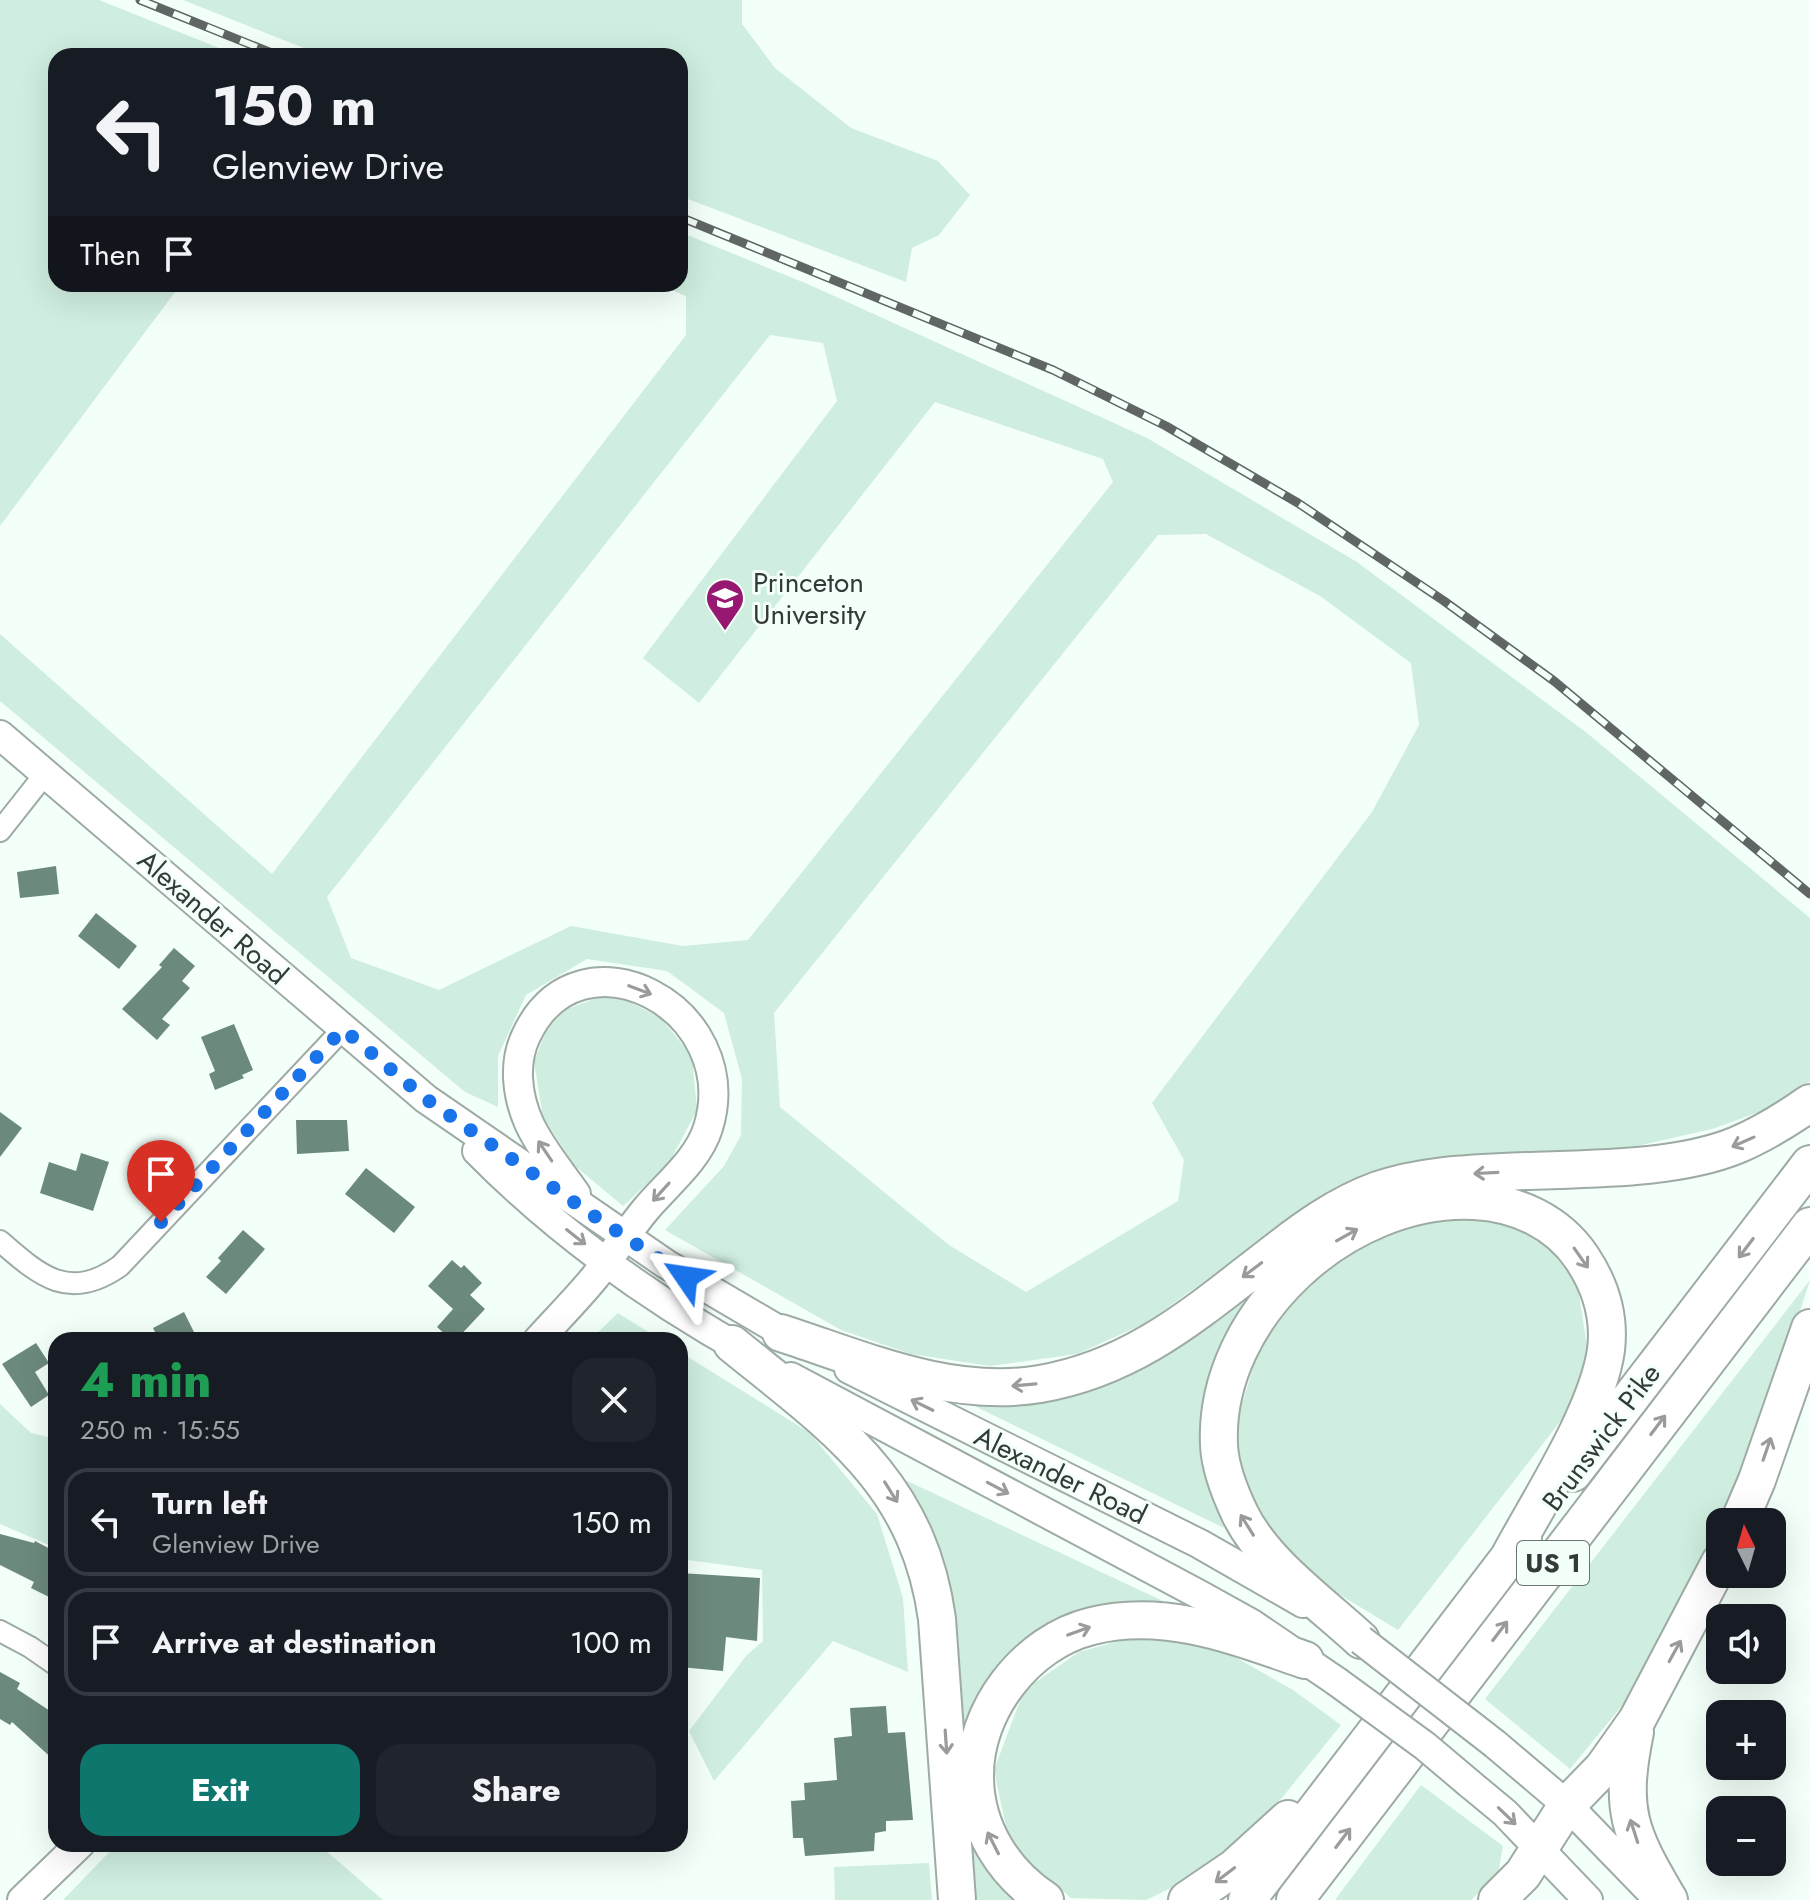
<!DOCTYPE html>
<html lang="en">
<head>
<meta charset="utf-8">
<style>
	body { margin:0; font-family:Jost,sans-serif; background:#20242c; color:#f1f3f6; height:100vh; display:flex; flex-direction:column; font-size:30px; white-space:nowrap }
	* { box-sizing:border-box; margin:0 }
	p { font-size:26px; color:#9ea1a6 }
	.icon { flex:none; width:44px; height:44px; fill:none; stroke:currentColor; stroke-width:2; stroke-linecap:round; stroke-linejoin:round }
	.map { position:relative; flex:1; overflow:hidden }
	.panel { position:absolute; left:48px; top:1332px; width:640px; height:520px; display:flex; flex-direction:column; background:#171b24; border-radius:24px; box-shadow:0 8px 32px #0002 }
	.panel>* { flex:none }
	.guide { position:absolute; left:48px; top:48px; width:640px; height:244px; border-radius:24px; box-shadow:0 8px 32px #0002; background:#171b24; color:#f1f3f6; overflow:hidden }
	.needle { width:52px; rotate:355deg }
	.tools { position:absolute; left:1706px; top:1508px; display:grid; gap:16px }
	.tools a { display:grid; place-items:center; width:80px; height:80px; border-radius:16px; background:#171b24; box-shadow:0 8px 32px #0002; font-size:40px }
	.pin { position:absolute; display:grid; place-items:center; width:68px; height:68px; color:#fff; margin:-82px -34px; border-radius:50% 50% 50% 0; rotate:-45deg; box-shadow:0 0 8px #0007 }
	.pin .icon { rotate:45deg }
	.me { position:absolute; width:88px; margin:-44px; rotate:302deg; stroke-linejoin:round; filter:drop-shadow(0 0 6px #0008) }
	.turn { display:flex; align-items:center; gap:28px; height:168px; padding:0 32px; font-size:36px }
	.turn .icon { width:104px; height:104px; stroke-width:2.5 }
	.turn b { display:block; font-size:56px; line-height:68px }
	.then { display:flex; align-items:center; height:76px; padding:0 32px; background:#0003; gap:16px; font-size:30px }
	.round { display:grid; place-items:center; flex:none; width:84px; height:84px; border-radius:24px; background:#20242c }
	.headline { display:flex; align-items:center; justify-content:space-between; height:136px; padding:0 32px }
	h1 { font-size:48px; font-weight:800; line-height:60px; color:#1e9e55 }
	.action { display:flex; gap:16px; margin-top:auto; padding:16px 32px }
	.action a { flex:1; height:92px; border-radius:24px; background:#0f766e; color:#fff; font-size:32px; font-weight:800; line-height:92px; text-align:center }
	.action a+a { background:#20242c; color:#f1f3f6 }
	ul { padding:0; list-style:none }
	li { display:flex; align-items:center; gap:24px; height:108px; margin:0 16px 12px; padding:0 16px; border:4px solid #363941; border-radius:24px }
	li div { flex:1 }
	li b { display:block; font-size:30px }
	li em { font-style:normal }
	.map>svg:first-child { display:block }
	.green { fill:#cfeedf; fill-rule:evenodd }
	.building { fill:#6c8a7c }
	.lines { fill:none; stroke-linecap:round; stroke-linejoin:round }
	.street-casing { stroke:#9eaba4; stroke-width:24 }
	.secondary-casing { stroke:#9eaba4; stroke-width:32 }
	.highway-casing { stroke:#9eaba4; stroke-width:40 }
	.street { stroke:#fff; stroke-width:20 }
	.secondary { stroke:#fff; stroke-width:28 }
	.highway { stroke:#fff; stroke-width:36 }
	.rail-casing { stroke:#5f6663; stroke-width:9 }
	.rail { stroke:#f3fff9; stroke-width:6; stroke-dasharray:18; stroke-linecap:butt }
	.secondary-bridge-casing { stroke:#9eaba4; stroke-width:32; stroke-linecap:butt }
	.secondary-bridge { stroke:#fff; stroke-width:28 }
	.oneway { stroke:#9a9c9b }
	.route { stroke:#1a73e8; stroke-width:14; stroke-dasharray:0 25.2 }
	.labels { text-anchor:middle; stroke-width:6; stroke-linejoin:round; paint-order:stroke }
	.shield { fill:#f3fff9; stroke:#6d7571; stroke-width:2 }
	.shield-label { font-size:26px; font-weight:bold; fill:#343a37 }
	.poi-label { font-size:28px; fill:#343a37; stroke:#f3fff9; text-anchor:start }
	.street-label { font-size:28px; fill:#343a37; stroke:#f3fff9 }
</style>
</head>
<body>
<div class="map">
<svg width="1810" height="1900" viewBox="0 0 1810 1900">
	<rect width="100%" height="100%" fill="#f3fff9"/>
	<path class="green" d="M0,0H99L239,56H56V284H181L0,526Z
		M183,0H742V24L775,68L851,128L938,161L970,195L939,235L912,248L906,282L680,196V56H324Z
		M680,232L810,285L1147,438L1357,562L1587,733L1810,918V1081L1765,1110L1712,1129L1637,1146L1389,1170L1313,1202L1148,1322L1077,1354L990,1366L911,1354L841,1330L665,1230L724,1166L741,1135L742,1079L724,1013L667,971L587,959L526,995L498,1056V1107L465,1092L0,701V634L272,874L686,335V296L657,284H680ZM770,335L823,343L837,401L643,658L699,703L935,402L1103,459L1113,482L748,940L683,946L571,926L439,990L351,958L327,897ZM1206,534L1320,596L1411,663L1419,725L1372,812L1152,1103L1184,1160L1178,1201L1026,1292L949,1245L780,1107L774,1013L1158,535Z
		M611,993L660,1017L692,1056L697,1110L668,1165L623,1206L574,1165L543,1117L534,1062L553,1014Z
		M1514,1219L1575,1269L1588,1352L1587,1387L1398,1630L1309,1576L1253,1505L1233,1432L1261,1343L1303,1290L1347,1251L1424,1221Z
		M1264,1278L1207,1427L1224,1528L956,1397L1118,1376Z
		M1810,1280L1748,1471L1720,1522L1644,1679L1570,1769L1485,1699Z
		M618,1313L661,1340H590Z
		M680,1352L810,1433L877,1514L903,1598L908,1672L833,1641L714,1781L689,1731L746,1656L763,1641L762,1570L680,1559Z
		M0,1404L31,1433L56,1439V1548L0,1524Z
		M903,1479L1165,1602L1094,1609L1020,1642L960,1751L935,1541Z
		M1140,1635L1221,1649L1293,1690L1341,1725L1233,1858L1146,1900L1071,1898L1010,1846L994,1770L1024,1690L1079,1652Z
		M1421,1785L1503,1846L1498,1874L1471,1900H1335Z
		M968,1828L1028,1900H972Z
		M117,1844H318L383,1900H63Z
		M929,1863L932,1900H835L834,1867Z"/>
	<path class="building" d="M56,866L59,894L20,898L17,872Z
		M96,913L137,946L119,969L78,936Z
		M174,948L195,966L182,981L190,988L162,1019L170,1025L157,1040L122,1009L162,967L159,965Z
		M234,1024L253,1070L242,1075L244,1078L215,1090L209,1074L215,1071L201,1037Z
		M0,1112L22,1128L0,1157Z
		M296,1120H347L349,1151L297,1154Z
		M81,1153L109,1162L93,1211L40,1193L49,1162L76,1171Z
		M366,1168L415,1207L394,1233L345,1194Z
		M243,1230L265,1249L226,1294L206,1277L221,1261L218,1258Z
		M452,1260L461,1268L464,1265L482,1283L470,1295L485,1309L456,1340H451L437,1327L453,1309L428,1286Z
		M184,1312L198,1340H159L153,1328Z
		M36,1343L49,1363L35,1372L49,1395L31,1407L2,1364Z
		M0,1534L34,1543L35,1541L56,1552V1582L49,1597L31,1588L34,1582L0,1565Z
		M680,1573L760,1578L757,1641L726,1637L723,1671L680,1667Z
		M0,1672L20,1683L17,1689L56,1715V1762L12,1722L10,1725L0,1719Z
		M886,1706L888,1733L905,1732L913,1820L886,1821V1831L875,1833L874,1851L805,1856L803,1838H793L791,1801L805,1800L804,1783L837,1780L834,1738L852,1736L850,1708Z"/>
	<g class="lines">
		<g class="street-casing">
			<path id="street" d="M0,831L45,774
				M0,1241C40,1276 69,1302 120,1266L343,1029
				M0,1631L30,1647L56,1665"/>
		</g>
		<g class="secondary-casing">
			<path id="secondary" d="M0,735L426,1099L666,1264L799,1342
				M477,1151C555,1230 651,1299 748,1353
				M538,1340C557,1319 577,1299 595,1277C612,1255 628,1231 646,1209C667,1184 698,1160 708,1128C745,1008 579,921 526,1036C513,1063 517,1096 529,1123C541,1149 560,1171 576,1194
				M849,1369L1200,1544L1303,1603
				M791,1377L1200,1595L1252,1624L1336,1681
				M1495,1744L1567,1805L1659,1900
				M1470,1784L1505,1813L1588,1900
				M22,1900L80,1844"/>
		</g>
		<g class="highway-casing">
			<path id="highway" d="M781,1333C864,1360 951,1399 1040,1384C1134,1368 1196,1313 1270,1256C1303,1230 1337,1205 1378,1190C1419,1176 1460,1174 1503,1172C1574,1168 1672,1172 1737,1145C1763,1134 1787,1119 1810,1103
				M732,1344C833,1426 918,1481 937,1619L957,1900
				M1573,1473L1810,1164
				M1739,1522L1757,1480L1810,1328
				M1361,1640C1321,1603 1264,1563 1240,1514C1230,1493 1220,1469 1219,1445C1213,1315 1347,1195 1474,1201C1517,1203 1558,1222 1582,1258C1600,1285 1610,1317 1606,1350C1597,1413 1540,1499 1509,1557
				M1635,1732C1619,1811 1629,1832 1669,1900
				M1045,1900C1004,1873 976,1829 975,1779C973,1711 1026,1642 1092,1626C1166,1608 1235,1636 1305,1660
				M1187,1900L1234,1868L1288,1819
				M1247,1900L1523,1539
				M1295,1900L1810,1226
				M1497,1900L1523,1874L1567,1805L1603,1768L1637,1720L1720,1562"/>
		</g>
		<use href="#street" class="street"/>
		<use href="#secondary" class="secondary"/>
		<use href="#highway" class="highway"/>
		<g class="rail-casing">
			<path id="rail" d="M140,0L279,56
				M680,217L1053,370L1166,426L1298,503L1444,601L1554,681L1810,894"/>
		</g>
		<use href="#rail" class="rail"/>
		<g class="secondary-bridge-casing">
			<path id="secondary-bridge" d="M1361,1640L1495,1744
				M1336,1681L1425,1746L1470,1784"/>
		</g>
		<use href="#secondary-bridge" class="secondary-bridge"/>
	</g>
	<defs><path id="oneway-shaft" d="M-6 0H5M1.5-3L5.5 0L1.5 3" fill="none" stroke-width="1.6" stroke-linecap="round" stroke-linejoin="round" transform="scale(2)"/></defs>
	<g class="oneway">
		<use href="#oneway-shaft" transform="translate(640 990) rotate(21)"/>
		<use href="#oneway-shaft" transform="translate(1743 1142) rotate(156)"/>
		<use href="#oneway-shaft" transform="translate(545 1151) rotate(-124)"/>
		<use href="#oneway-shaft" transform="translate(1486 1173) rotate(177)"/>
		<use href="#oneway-shaft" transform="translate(661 1192) rotate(132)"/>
		<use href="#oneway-shaft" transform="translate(1347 1235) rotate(-29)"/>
		<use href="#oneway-shaft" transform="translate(576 1237) rotate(38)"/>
		<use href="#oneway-shaft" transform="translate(1746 1248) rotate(127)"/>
		<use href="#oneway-shaft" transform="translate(1581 1258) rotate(55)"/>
		<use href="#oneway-shaft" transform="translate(1252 1270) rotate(143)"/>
		<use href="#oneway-shaft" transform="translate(1024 1385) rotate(175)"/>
		<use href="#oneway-shaft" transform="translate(922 1405) rotate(-154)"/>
		<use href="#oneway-shaft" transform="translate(1658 1425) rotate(-53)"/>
		<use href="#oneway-shaft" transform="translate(1767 1449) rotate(-71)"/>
		<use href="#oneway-shaft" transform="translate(998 1488) rotate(28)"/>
		<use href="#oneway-shaft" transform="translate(891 1492) rotate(58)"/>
		<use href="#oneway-shaft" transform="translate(1247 1525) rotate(-122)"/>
		<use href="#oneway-shaft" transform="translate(1079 1631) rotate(-20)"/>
		<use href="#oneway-shaft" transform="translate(1500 1631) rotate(-53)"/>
		<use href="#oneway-shaft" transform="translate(1675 1651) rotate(-61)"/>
		<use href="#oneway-shaft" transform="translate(946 1742) rotate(86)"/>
		<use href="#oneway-shaft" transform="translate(1507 1816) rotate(44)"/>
		<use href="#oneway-shaft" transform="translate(1634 1831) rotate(-108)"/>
		<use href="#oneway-shaft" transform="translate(1343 1838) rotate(-53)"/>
		<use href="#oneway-shaft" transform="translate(993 1843) rotate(-117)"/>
		<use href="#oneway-shaft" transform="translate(1225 1875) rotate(143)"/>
	</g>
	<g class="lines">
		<path class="route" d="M161,1222L343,1029L426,1099L591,1214L686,1277"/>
	</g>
	<defs>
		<g id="university-pin" transform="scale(2)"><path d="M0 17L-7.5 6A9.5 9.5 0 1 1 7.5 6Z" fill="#961870" stroke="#f3fff9"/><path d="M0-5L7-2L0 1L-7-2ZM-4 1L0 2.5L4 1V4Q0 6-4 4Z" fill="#fff"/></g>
	</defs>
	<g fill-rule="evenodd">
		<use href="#university-pin" x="725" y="598"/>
	</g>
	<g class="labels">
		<rect class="shield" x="1517" y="1541" width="72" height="44" rx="6"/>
		<g class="shield-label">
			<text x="1553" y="1572">US 1</text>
		</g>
		<g class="poi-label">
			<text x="753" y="592">Princeton<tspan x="753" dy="32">University</tspan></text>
		</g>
		<g class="street-label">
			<text transform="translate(213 917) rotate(41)" y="10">Alexander Road</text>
			<text transform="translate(1601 1437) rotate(-53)" y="10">Brunswick Pike</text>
			<text transform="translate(1061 1475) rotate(26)" y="10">Alexander Road</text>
		</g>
	</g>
</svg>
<div class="tools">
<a><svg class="needle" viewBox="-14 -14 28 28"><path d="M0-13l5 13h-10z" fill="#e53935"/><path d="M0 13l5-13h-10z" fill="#9ea1a6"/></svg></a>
<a><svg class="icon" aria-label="sound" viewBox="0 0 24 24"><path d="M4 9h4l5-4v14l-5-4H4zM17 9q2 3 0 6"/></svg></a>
<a>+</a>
<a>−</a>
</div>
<div class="pin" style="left:161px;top:1222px;background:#d93025"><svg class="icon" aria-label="arrive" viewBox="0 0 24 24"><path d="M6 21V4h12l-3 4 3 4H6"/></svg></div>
<svg class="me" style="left:686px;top:1277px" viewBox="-20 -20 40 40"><path d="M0-17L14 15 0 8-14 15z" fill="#1a73e8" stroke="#fff" stroke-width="4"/></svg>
<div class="guide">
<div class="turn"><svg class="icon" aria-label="left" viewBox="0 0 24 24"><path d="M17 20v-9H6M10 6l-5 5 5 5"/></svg><div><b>150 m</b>Glenview Drive</div></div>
<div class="then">Then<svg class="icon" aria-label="arrive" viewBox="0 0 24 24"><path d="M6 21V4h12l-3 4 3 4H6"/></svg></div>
</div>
<section class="panel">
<div class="headline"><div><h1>4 min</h1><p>250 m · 15:55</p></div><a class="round"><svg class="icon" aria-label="close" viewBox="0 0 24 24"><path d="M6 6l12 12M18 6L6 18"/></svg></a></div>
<ul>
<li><svg class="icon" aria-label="left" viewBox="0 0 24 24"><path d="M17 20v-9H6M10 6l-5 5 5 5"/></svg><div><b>Turn left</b><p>Glenview Drive</p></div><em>150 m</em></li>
<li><svg class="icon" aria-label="arrive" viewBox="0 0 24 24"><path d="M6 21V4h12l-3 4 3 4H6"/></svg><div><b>Arrive at destination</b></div><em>100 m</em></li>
</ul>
<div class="action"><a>Exit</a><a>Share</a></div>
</section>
</div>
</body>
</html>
